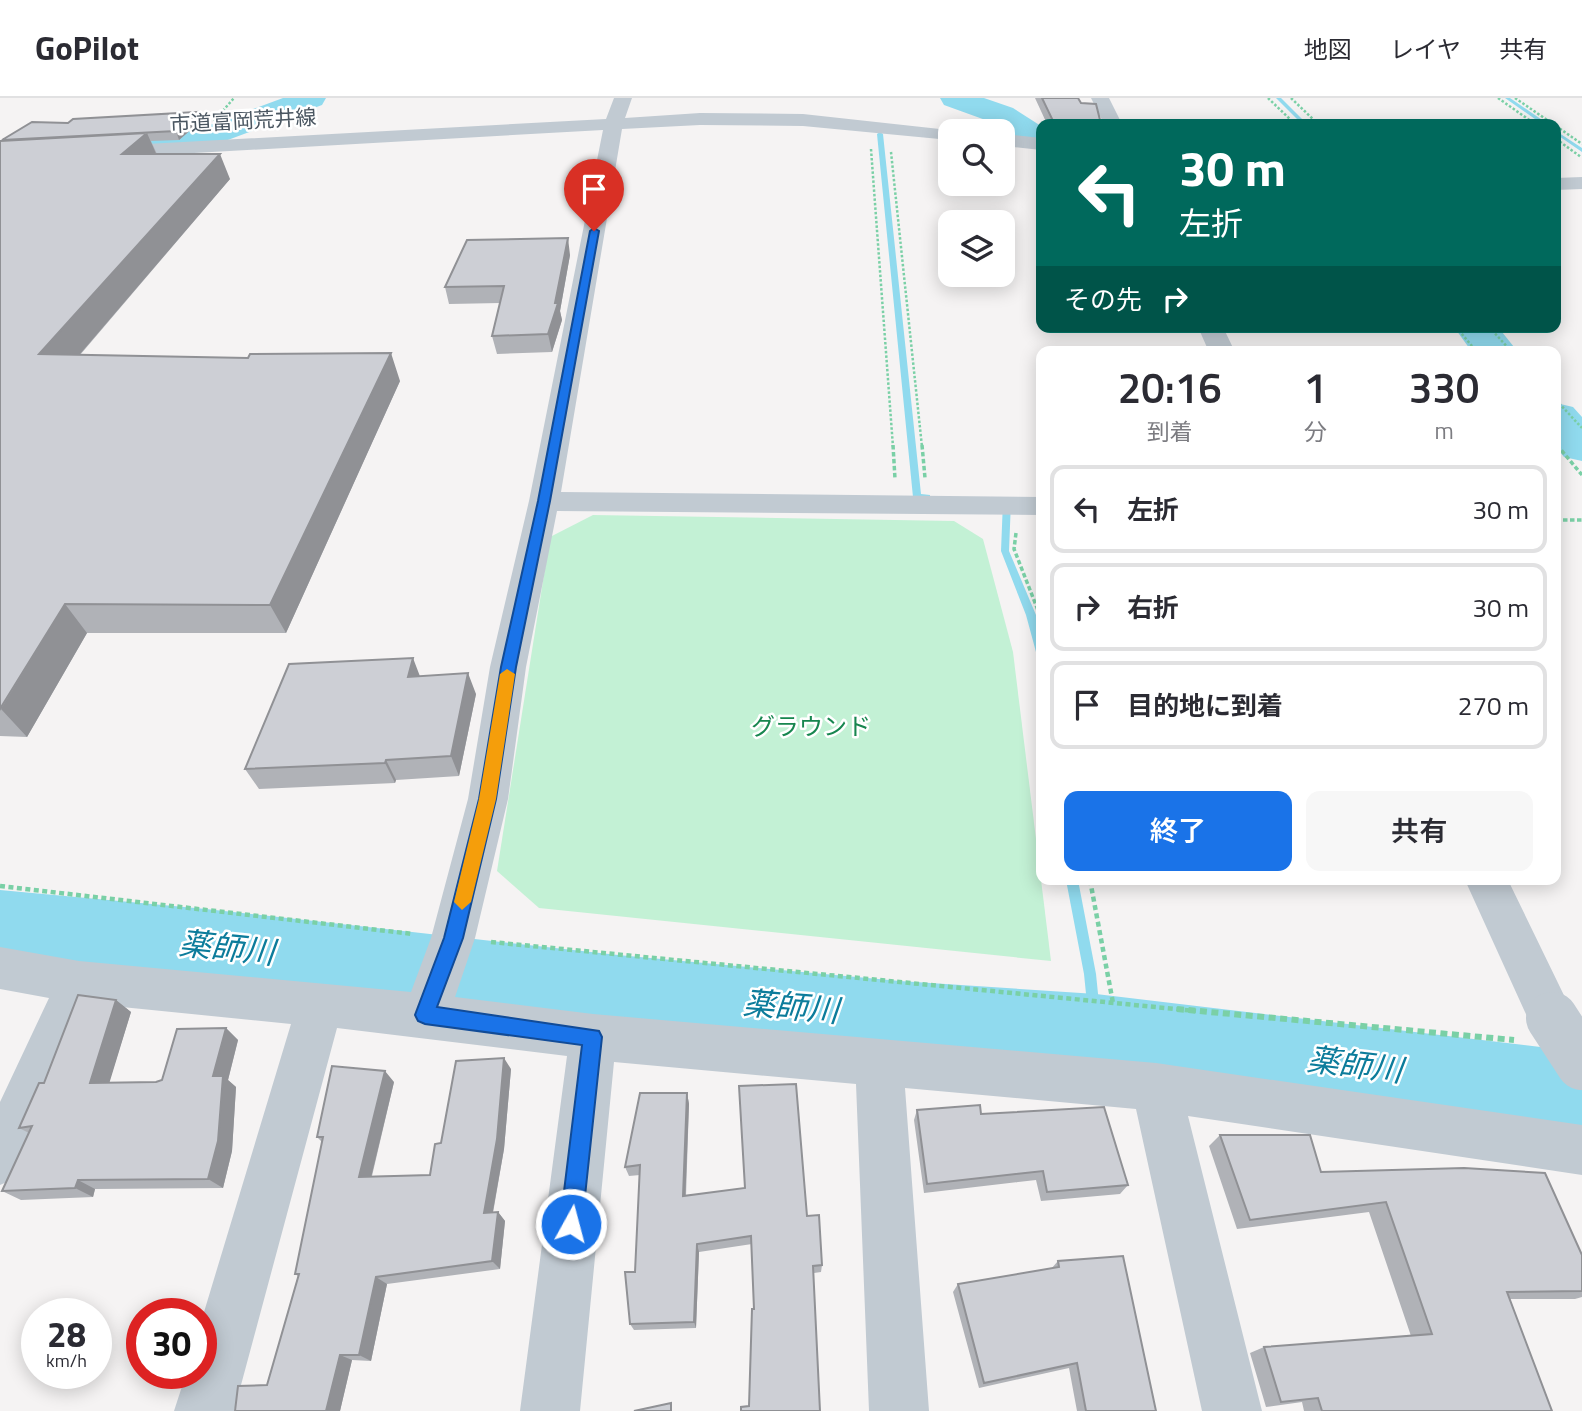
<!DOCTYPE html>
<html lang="ja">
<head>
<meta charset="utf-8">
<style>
	body { margin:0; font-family:"Titillium Web","Noto Sans JP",sans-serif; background:#f7f7f7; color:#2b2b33; height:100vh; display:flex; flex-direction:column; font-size:26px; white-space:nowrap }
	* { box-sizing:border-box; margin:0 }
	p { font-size:23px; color:#7c7c81 }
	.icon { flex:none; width:38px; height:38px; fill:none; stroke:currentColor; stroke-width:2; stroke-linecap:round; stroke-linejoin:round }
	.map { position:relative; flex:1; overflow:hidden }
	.panel { position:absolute; left:1036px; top:248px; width:525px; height:539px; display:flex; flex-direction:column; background:#fff; border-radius:14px; box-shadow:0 4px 18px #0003 }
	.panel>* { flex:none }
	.hud { position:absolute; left:1036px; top:21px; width:525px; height:214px; border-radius:14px; box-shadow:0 4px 18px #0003; background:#00695c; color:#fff; overflow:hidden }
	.buttons { position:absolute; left:938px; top:21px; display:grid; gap:14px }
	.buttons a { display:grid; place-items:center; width:77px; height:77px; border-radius:14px; background:#fff; box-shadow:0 4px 18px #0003; font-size:35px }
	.speed { position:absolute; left:21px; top:1200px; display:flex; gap:14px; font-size:35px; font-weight:700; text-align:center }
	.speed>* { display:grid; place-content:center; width:91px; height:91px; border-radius:50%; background:#fff; box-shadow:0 4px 18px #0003; line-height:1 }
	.speed small { font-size:18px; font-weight:400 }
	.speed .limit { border:10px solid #d22; background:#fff; color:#111 }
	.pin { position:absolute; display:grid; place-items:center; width:60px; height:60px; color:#fff; margin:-72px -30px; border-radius:50% 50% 50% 0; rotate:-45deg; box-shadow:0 0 7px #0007 }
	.pin .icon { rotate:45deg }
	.me { position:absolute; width:77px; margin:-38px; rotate:7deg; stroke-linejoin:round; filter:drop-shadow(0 0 5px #0008) }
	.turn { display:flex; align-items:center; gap:24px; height:147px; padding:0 28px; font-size:32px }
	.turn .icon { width:91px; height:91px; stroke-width:2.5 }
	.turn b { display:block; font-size:49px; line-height:60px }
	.then { display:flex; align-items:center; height:66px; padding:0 28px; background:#0003; gap:14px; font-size:26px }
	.eta { display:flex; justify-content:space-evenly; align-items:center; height:119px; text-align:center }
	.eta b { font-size:42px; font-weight:600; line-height:49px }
	.action { display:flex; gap:14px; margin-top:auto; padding:14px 28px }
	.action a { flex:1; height:80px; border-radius:14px; background:#1a73e8; color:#fff; font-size:28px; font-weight:600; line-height:80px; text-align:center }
	.action a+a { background:#f7f7f7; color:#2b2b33 }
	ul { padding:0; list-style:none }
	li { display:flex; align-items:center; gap:21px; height:88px; margin:0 14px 10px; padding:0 14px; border:4px solid #e1e1e2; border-radius:14px }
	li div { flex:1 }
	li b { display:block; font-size:26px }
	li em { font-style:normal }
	header { display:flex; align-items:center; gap:42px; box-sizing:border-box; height:98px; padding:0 35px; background:#fff; border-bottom:2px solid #e1e1e2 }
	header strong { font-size:33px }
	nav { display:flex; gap:38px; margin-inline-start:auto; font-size:24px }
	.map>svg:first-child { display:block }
	.green { fill:#c3f1d5 }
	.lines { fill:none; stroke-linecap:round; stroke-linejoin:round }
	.stream { fill:#90daee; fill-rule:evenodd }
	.river { fill:#90daee; fill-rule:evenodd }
	.path-far3 { stroke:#7ad0a6; stroke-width:2.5; stroke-dasharray:2.5 2; stroke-linecap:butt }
	.path-far2 { stroke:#7ad0a6; stroke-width:3.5; stroke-dasharray:4.5 2.5; stroke-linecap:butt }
	.path-far1 { stroke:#7ad0a6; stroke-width:4.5; stroke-dasharray:5 3.5; stroke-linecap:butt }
	.path { stroke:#7ad0a6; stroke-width:6; stroke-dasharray:7 4.5; stroke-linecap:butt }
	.minor { fill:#c1cad2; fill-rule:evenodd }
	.minor-bridge { stroke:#c1cad2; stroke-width:52 }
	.wall { fill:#b0b2b7 }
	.shaded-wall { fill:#909195 }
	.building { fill:#cdcfd5; stroke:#909195; stroke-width:2 }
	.route { fill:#1a73e8; stroke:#114b97; stroke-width:2 }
	.slow { fill:#f59e0b }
	.labels { text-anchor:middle; stroke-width:5; stroke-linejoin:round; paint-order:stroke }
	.far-street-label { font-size:21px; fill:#4a5661; stroke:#fff }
	.park-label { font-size:24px; fill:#17864f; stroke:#fff }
	.near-water-label { font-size:32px; font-style:italic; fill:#0c7c9b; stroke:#fff }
</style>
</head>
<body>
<header>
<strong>GoPilot</strong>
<nav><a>地図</a><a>レイヤ</a><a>共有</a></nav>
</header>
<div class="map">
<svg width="1582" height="1313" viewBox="0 0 1582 1313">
	<rect width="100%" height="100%" fill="#f5f3f3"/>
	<path class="green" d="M593,417L954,423L983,441L1013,554L1051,863L539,810L497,773L550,439Z"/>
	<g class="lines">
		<path class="stream" d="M1276,0H1281L1307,26H1302Z
			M1505,0H1510L1548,26H1542Z
			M1556,33L1582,50V54L1556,36Z
			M880,34L883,36L921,396L930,397V401C925,402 916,403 913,399L877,36Z
			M1007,400L1011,403L1009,453L1036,517L1041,537V557L1036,554L1026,517L1001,453L1003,403Z
			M1066,782H1078L1096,876L1102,935L1101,939L1096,941L1091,939L1090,935L1084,876Z"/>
		<path class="river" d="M283,0H326L322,7L201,52L0,63V43L196,32Z
			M940,0H984L1013,10L1041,28V49L1014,41L991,24L944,7Z
			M1454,229H1498L1518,254H1472Z
			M1556,305L1573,309L1582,319V363L1564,359L1556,349Z
			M0,792L206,811L618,857L900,883L1096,896L1582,954V1038L1096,974L900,959L618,931L206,879L0,858Z"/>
		<path class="path-far3" d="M1268,0L1295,26
			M1291,0L1318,26
			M1498,0L1535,26
			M1515,0L1553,26
			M214,23L234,0
			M1556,28L1582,46
			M1556,41L1581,59
			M871,51L893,349
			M891,54L922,349
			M1456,229L1477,254
			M1489,229L1512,254
			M1556,302L1582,330
			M1556,346L1559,349"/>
		<path class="path-far2" d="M893,347L895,381
			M922,347L925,380
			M1557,347L1582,377
			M1556,422H1582
			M1016,435L1014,451L1041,520"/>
		<path class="path-far1" d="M1090,782L1113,905
			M0,788L413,836
			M491,844L1196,913"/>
		<path class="path" d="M1177,911L1514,942"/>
		<path class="minor" d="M614,0H632L625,20L700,15L803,16L958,33H950V42L803,28L700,27L622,31L561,394L1041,399V417L557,413L526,569L508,701L475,840L455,899L593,916L1156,965L1582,1027V1077L1188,1018L1262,1313H1202L1136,1011L905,990L929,1313H869L856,986L614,964L580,1313H520L567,958L337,930L234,1313H174L186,1276H201V1224L291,926L92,906L18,1079L0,1087V1004L49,900L0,891V849L79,863L411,894L431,840L468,701L490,569L529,403L603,32L0,66V54L606,21Z
			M1091,0H1109L1122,26H1104Z
			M1003,36L1041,40V52L1003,48Z
			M1582,79V91L1556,92V80Z
			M1198,229H1223L1235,254H1209Z
			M1465,782H1508L1575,920L1569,936L1552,942L1535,936Z"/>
		<path class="minor-bridge" d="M1552,920L1582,966"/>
	</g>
	<path class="wall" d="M1035,0H1078L1081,5L1101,26H1047Z
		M198,14L201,23L179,42L151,43L157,56L230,81L80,257L400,283L286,535H87L27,639L0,638V43L68,25Z
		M570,157L560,213L562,222L552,254L497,256L492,238L500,205L449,206L445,189Z
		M420,578L476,596L459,678L396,682L395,685L259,691L245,671Z
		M116,902L131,914L109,984H156L162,982L226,930L238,942L228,982L236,989L232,1053L223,1090L95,1091L93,1099L21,1102L2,1093L29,1035L19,1030L44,985Z
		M511,971L504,1051L493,1115L498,1114L505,1123L500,1171L387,1186L371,1263L352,1262L340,1313H235L267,1287L298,1178L295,1176L322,1044L317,1039L394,984L372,1078L430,1077L441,1045Z
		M687,995L689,1006L686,1098L807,1118L822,1167L821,1174L814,1175L749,1308L754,1211L752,1146L699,1154L696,1230L634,1232L630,1226L635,1174L640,1077L629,1078L625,1069Z
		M917,1012L981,1016L1128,1087L1120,1096L1041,1103L1036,1082L924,1095L914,1022Z
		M1220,1037L1321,1074L1582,1193V1199L1575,1201H1510L1552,1313H1304L1302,1304L1266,1309L1250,1255L1264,1249L1411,1238L1369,1114L1237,1131L1209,1048Z
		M1058,1163L1156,1313H1077L1069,1270L979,1290L953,1194L958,1186L1051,1171Z"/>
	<path class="shaded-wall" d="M198,14L201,23L179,42L176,33Z
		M147,35L158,60L122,56Z
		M220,56L230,81L56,284L39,256Z
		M568,140L570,157L560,213L562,222L552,254L548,236Z
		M391,255L400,283L286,535L270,507Z
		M65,506L87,535L27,639L1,611Z
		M413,560L421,581L408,579Z
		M468,575L476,596L459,678L451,658Z
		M386,662L396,682L395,685L385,665Z
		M116,902L131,914L106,996L90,985Z
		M226,930L238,942L228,982L236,989L232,1053L223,1090L208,1081L213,978Z
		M504,960L511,971L504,1051L491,1124L484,1115Z
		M385,973L394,984L369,1088L359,1079Z
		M687,995L689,1006L685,1107L683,1098Z
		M78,1082L95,1091L93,1099L75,1090Z
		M498,1114L505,1123L500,1171L492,1163Z
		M697,1146L699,1154L696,1230L694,1224Z
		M376,1179L387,1186L371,1263L359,1257Z
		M340,1257L352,1262L340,1313H326Z"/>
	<path class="building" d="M1042,0H1078L1081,5L1096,6L1101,26H1063L1062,25H1054Z
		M198,14L176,33L2,42L32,24L68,25L73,21Z
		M1196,22L1197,26H1151L1150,24Z
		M147,35L122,56H220L39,256L248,260L250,256L391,255L270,507L65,506L0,611V43Z
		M568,140L555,205H558L548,236L492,238L504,188L445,189L467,142Z
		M413,560L408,579L468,575L451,658L386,662L385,665L245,671L289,566Z
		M78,897L116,902L90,985L156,984L162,982L177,931L226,930L213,978H223L218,1043L208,1081L78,1082L75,1090L2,1093L32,1028L19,1030L39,985H44Z
		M504,960L497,1041L484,1115L498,1114L492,1163L376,1179L359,1257H340L326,1313H235L238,1288L267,1287L299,1176H295L323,1039H317L332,968L385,973L359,1079L430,1077L435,1046L441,1045L456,963Z
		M796,986L807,1118L819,1117L822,1167L813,1168L820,1313H741V1309L749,1308L752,1211H754L751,1138L697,1146L694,1224L630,1226L625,1174H635L640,1067L625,1069L640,995H687L683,1098L745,1090L739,988Z
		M980,1007L981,1016L1104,1009L1128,1087L1047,1094L1043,1073L927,1086L917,1012Z
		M1220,1037H1310L1321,1074L1464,1070L1545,1075L1582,1157V1193L1507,1194L1552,1313H1322L1318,1300L1281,1304L1264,1249L1432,1236L1386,1104L1250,1122Z
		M1123,1158L1156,1313H1086L1077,1265L984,1285L958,1186L1059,1169L1058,1163Z
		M671,1305V1313H634Z"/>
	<path class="route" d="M594,130L599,133L550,403L516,569L496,701L463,840L437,909L599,933L602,939L582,1126L579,1134L571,1137L563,1134L560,1126L582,947L425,926L418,923L415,917L444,840L479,701L501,569L538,403L590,133Z"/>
	<path class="slow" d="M507,571L515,576L496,701L471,804L462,812L454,804L479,701L500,576Z"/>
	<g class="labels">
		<g class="far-street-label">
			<text transform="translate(243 23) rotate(-3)" y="7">市道富岡荒井線</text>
		</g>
		<g class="park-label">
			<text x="811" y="637">グラウンド</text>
		</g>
		<g class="near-water-label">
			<text transform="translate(227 850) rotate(6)" y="11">薬師川</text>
			<text transform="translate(791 909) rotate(5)" y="11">薬師川</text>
			<text transform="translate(1355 967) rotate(7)" y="11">薬師川</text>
		</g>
	</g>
</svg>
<div class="buttons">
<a><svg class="icon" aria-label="search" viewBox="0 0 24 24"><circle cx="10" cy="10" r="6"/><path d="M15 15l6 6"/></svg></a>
<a><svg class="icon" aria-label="layers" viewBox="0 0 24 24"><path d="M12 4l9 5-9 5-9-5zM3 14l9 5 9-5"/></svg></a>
</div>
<div class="speed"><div>28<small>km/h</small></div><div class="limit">30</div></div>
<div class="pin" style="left:594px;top:133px;background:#d93025"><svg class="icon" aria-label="arrive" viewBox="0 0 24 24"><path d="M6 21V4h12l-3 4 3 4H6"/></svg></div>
<svg class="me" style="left:571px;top:1126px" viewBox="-20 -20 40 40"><circle r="17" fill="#1a73e8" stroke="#fff" stroke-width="3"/><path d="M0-11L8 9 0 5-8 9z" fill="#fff"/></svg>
<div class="hud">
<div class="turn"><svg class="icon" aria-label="left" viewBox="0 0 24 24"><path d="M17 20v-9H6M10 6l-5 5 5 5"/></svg><div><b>30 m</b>左折</div></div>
<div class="then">その先<svg class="icon" aria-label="right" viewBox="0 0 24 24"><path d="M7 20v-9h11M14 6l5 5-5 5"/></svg></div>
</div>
<section class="panel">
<div class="eta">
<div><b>20:16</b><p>到着</p></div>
<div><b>1</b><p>分</p></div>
<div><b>330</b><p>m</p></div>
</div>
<ul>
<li><svg class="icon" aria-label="left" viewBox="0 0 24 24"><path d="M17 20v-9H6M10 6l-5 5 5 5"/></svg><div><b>左折</b></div><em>30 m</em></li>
<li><svg class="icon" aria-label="right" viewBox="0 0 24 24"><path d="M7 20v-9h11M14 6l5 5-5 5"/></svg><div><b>右折</b></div><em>30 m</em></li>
<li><svg class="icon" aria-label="arrive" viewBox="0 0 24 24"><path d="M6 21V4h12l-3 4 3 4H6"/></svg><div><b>目的地に到着</b></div><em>270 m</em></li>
</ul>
<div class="action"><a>終了</a><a>共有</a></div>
</section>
</div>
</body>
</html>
